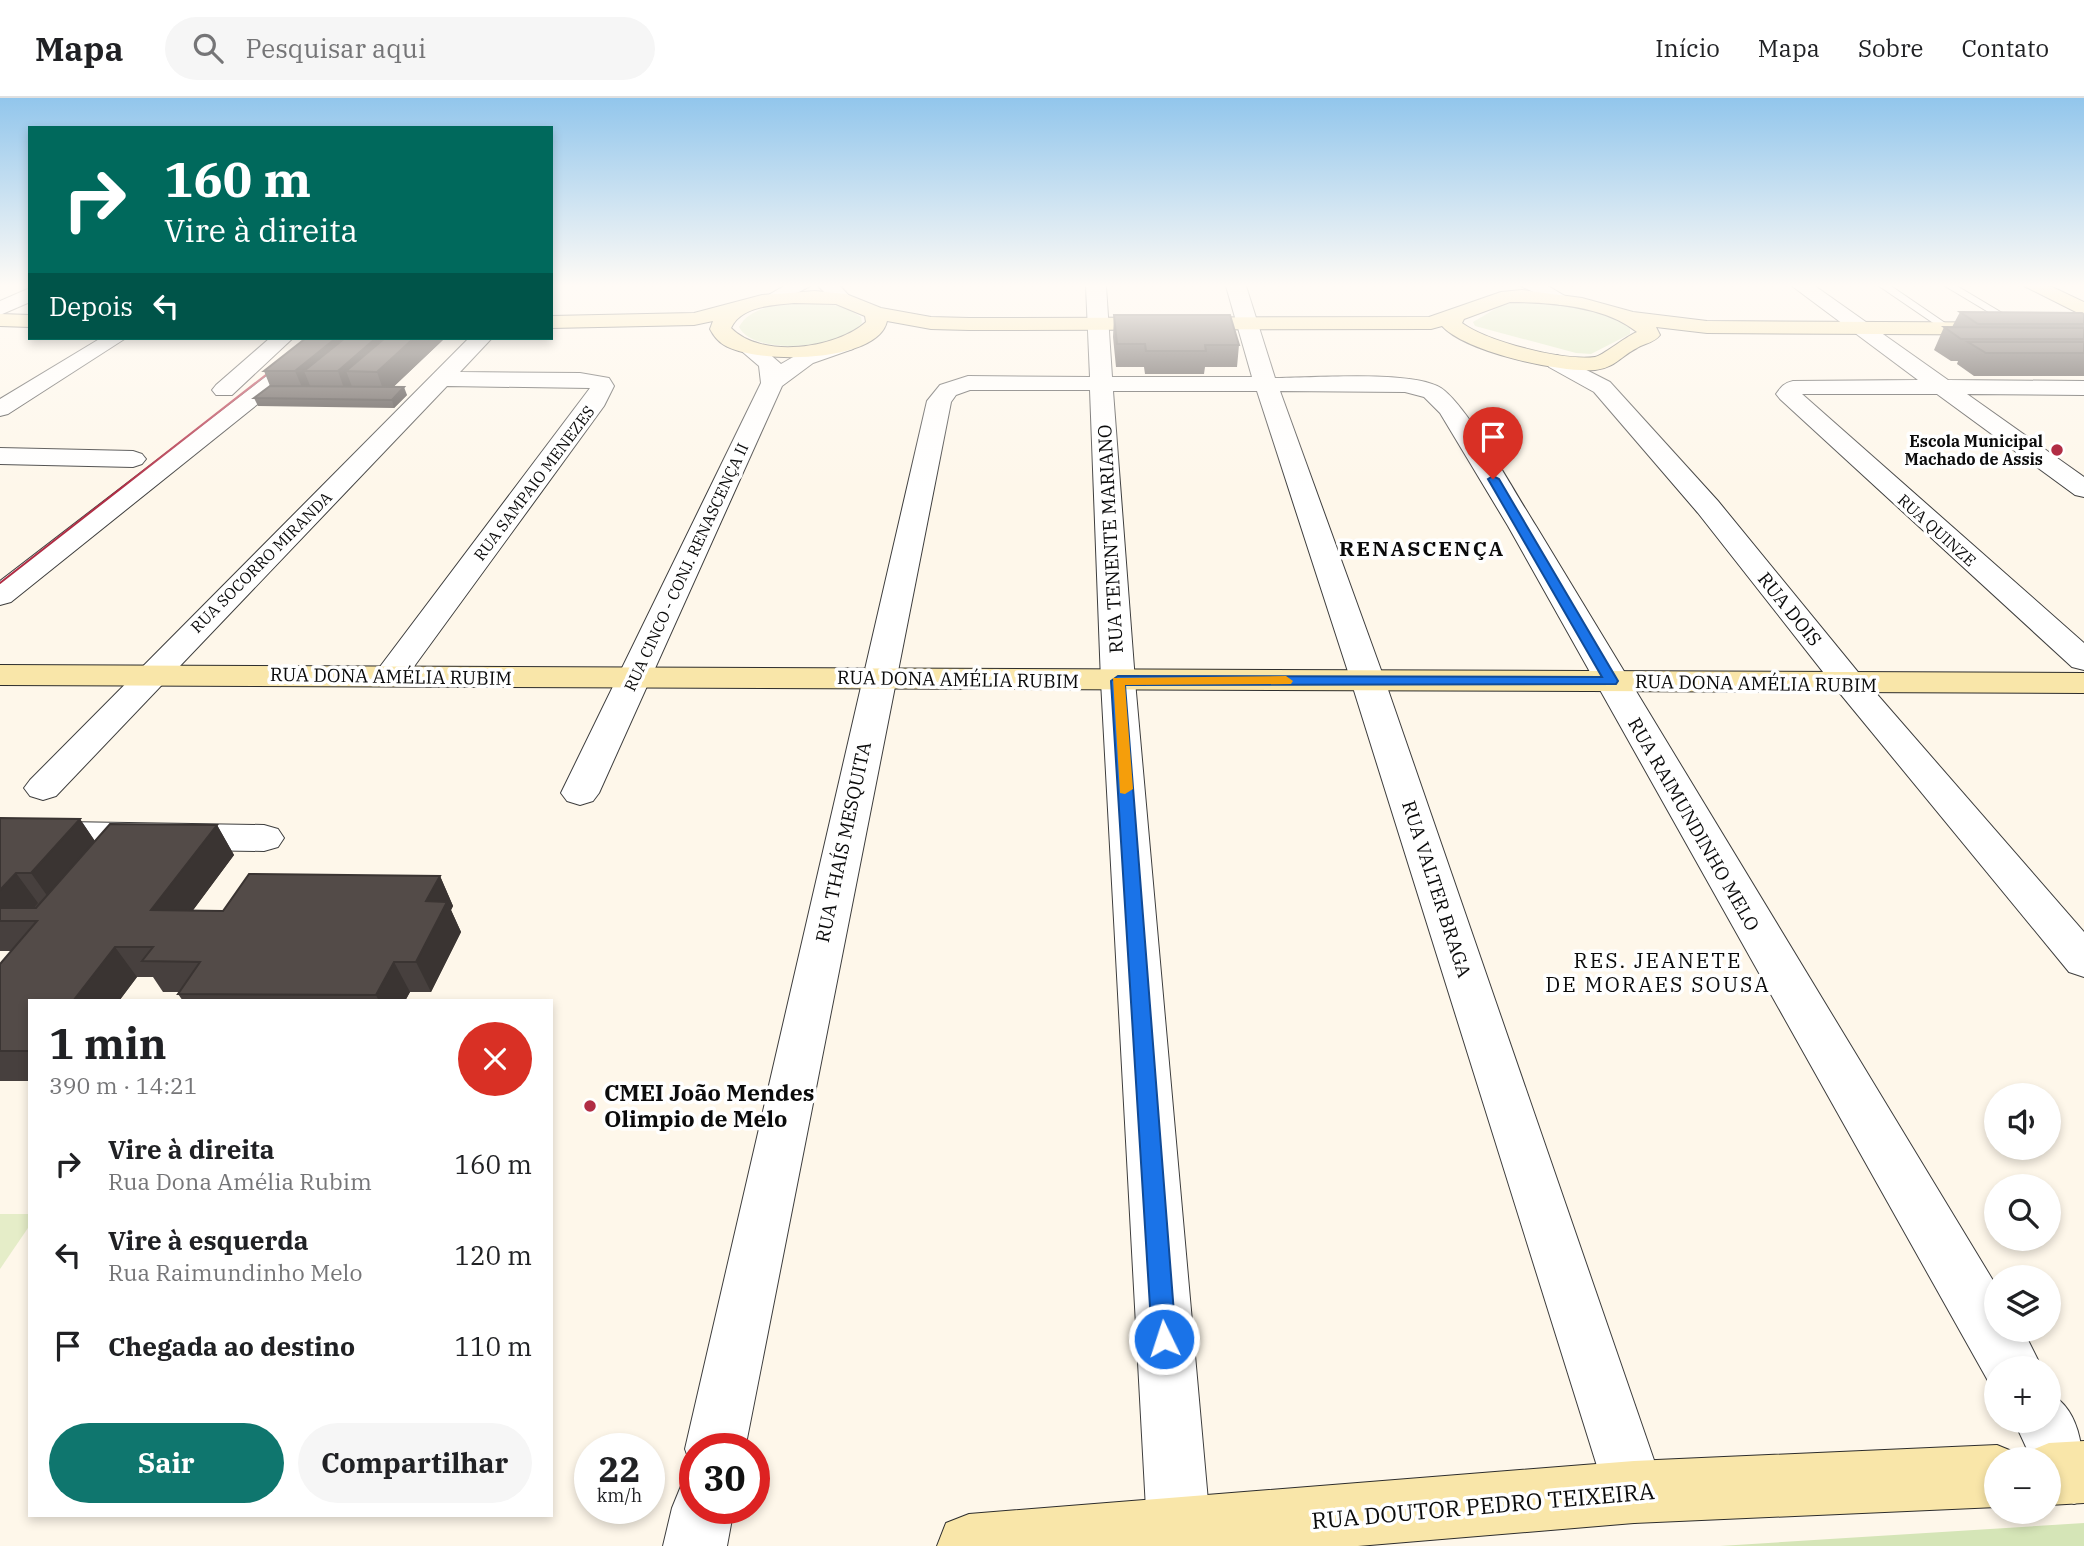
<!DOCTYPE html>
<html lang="pt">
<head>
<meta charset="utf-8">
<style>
	body { margin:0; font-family:"IBM Plex Serif",serif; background:#f6f6f6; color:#202124; height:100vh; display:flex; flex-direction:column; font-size:26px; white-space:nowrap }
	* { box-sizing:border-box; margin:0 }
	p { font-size:23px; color:#757577 }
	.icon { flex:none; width:38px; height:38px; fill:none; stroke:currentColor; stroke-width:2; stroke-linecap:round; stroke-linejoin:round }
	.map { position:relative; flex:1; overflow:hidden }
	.sheet { position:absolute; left:28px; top:901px; width:525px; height:518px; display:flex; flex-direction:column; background:#fff; border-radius:0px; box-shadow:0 4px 10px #0003 }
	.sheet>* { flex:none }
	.banner { position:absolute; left:28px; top:28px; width:525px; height:214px; border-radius:0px; box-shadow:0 4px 10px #0003; background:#00695c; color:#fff; overflow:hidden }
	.tools { position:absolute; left:1984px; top:985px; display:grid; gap:14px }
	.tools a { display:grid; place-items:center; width:77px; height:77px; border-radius:50%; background:#fff; box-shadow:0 4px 10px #0003; font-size:35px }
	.speed { position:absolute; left:574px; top:1335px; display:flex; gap:14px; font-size:35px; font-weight:700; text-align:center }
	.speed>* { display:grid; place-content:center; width:91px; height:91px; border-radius:50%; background:#fff; box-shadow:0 4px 10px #0003; line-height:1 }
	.speed small { font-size:18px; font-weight:400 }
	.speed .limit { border:10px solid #d22; background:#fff; color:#111 }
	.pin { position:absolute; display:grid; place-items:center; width:60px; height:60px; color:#fff; margin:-72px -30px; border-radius:50% 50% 50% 0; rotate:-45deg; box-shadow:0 0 7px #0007 }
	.pin .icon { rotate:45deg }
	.me { position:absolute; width:77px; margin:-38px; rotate:356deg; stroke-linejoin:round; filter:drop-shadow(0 0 5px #0008) }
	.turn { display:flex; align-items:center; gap:24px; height:147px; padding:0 21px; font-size:32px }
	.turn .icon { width:91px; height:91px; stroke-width:2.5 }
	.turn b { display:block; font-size:49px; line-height:60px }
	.then { display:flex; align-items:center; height:66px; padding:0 21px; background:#0003; gap:14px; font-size:26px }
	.round { display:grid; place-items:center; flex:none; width:74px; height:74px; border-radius:37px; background:#f6f6f6 }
	.summary { display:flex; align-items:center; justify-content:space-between; height:119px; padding:0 21px }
	h1 { font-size:42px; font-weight:800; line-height:52px }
	.button { display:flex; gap:14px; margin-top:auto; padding:14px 21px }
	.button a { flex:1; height:80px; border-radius:42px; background:#0f766e; color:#fff; font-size:28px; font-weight:800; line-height:80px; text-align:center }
	.button a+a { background:#f6f6f6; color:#202124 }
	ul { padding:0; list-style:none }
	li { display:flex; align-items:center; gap:21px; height:91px; padding:0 21px }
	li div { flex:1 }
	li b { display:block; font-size:26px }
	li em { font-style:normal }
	header { display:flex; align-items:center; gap:42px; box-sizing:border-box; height:98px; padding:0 35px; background:#fff; border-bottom:2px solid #e0e0e0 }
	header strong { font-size:33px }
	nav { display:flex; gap:38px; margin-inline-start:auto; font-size:24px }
	.search { width:490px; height:63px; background:#f6f6f6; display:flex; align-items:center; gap:18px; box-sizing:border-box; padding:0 24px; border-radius:38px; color:#757577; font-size:26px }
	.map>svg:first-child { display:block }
	.green { fill:#d5e5b7 }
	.pitch { fill:#e5edc8 }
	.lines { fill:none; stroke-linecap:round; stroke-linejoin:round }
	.lane-casing { stroke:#3e3e3e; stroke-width:2 }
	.street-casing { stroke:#3e3e3e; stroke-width:2 }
	.secondary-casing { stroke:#2d2d2d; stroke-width:2 }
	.lane { fill:#fff; fill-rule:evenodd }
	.street { fill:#fff; fill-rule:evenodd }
	.secondary { fill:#f9e6a9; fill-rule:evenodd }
	.tram { stroke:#b12d44; stroke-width:2 }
	.wall { fill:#47403e }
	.shaded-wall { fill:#3a3432 }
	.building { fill:#534b48; stroke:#3a3432; stroke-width:2 }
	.route { fill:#1a73e8; stroke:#114b97; stroke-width:2 }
	.slow { fill:#f59e0b }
	.poi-dot { fill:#b12d44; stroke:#fff; stroke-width:2.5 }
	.labels { text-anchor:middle; stroke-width:7; stroke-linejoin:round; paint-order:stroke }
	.far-poi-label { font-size:16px; font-weight:bold; fill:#0b0b0b; stroke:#fff; text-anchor:end }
	.far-street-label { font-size:16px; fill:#0b0b0b; stroke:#fff }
	.street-label { font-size:19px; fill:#0b0b0b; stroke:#fff }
	.far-district-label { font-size:21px; font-weight:bold; letter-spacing:2px; fill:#0b0b0b; stroke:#fff }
	.neighbourhood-label { font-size:21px; letter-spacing:2px; fill:#0b0b0b; stroke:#fff }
	.near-poi-label { font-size:23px; font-weight:bold; fill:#0b0b0b; stroke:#fff; text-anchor:start }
	.near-street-label { font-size:23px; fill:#0b0b0b; stroke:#fff }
</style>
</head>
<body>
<header>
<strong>Mapa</strong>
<div class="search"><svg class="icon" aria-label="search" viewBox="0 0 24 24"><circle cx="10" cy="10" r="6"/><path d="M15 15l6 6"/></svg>Pesquisar aqui</div>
<nav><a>Início</a><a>Mapa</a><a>Sobre</a><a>Contato</a></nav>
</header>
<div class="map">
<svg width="2084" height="1448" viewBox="0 0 2084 1448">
	<rect width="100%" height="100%" fill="#fef7ea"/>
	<path class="green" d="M1525,202C1559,206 1602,206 1630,229V236L1591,256L1576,255L1475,228L1473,224L1507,204Z
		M810,205L843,208L861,219L862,225C844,250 754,259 739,229C751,206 787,206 810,205Z
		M2084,1425V1448H1720Z"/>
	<path class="pitch" d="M0,1116H30V1127L0,1171Z"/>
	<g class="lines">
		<g class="lane-casing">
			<path id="lane" d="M1879,188H1891L1951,229L1942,231Z
				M1945,188H1957L2024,228L2015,230Z"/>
		</g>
		<g class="street-casing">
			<path id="street" d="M784,188H810L777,206H763L760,202Z
				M818,188H840L852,201L842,207L835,205Z
				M1086,188H1106L1112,279H1252L1226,188H1246L1275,280C1312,280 1413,272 1441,290C1468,308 1516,397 1536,428L1997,1189V1232H2023L2042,1270H1997V1292L1992,1290L1508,428L1440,315L1424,299L1405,294L1280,293L1385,583L1665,1394L1656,1416L1634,1425L1612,1416L1351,583L1257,293H1113L1135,583L1212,1448H1148L1101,583L1090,292H970L956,297L951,304L745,1351H695L693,1373L685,1351L927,303L940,287L968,278L1090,279Z
				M1521,188H1548L1570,201L1560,207Z
				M1792,188H1815L1948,282L2084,283V297L1967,296L2084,379V399L2075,397L1937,296H1802L2084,545V572L2072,569L1780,301L1776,296C1781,289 1784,285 1793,283L1918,282Z
				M30,190V204L0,217V203Z
				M101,240H126L8,316L0,318V301Z
				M270,240H293L232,297H216L212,292L216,287Z
				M316,240H340L11,504L0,507V483Z
				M469,240H492L460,274L580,275L609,280L614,288L604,308L402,585L390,588L378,585L373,578L590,290L447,288L56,698L43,702L30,698L24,690L30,682Z
				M845,240L853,241L856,246L853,251L813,265L782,288L599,695L593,703L580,707L567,703L561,695L761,285L759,268L738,250L749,244L757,245L781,266L807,251Z
				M1557,257L1610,284L1718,403L1862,579L2084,834V879L2069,874L1838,593L1698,415L1594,294L1549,269L1546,264Z
				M0,350L133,353L142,356L146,361L142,366L133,369L0,366Z
				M0,723L264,727L278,731L284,740L278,749L264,753L0,749Z
				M2049,1295C2084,1313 2084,1362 2084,1402L2074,1406C2043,1393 2049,1393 2049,1362H2032L2014,1323H2049Z
				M695,1382V1410H734L727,1448H663L672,1410L681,1388Z"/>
		</g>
		<g class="secondary-casing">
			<path id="secondary" d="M2024,188H2050L2084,204V218Z
				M1522,192L1582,200L1633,214L1707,223L2084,225V237L1707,235L1656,229L1660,237C1654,245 1645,245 1637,250C1621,258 1615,270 1595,272C1560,275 1466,254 1442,228L1431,231L969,232L931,231L887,223C878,266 754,266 724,247C719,244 713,237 710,231L713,223L694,227L551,230V218L694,215L762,197L815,193L846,196L881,210L931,219L969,220L1429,219L1501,194ZM1510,204C1551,204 1605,208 1637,234C1625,239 1602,258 1595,259C1563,263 1488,244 1462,225L1464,221ZM794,205L836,206L865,218L866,224C836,251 761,261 731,230C741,208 773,207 794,205Z
				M0,216L30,217V229L0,228Z
				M0,567L2084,575V595L0,587Z
				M2084,1343V1405L2049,1407V1362H2024L2027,1354L2049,1345Z
				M1997,1347L2019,1356L2021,1362H1997V1409L1634,1425L1358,1448H937L946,1425L969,1416L1634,1363Z"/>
		</g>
		<use href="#lane" class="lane"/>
		<use href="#street" class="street"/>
		<use href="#secondary" class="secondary"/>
		<path class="tram" d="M0,485L313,240"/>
	</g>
	<path class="wall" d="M1960,214L2084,216V278H1974L1957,266L1958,263H1951L1934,252L1944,229H1952Z
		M1114,217L1239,247L1237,269H1205L1204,276H1145L1144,269H1116L1113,239Z
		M306,240H445L393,289L407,297L394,310L258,308L254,300L270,288L264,273Z
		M0,720L80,721L95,743L217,727L234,757L193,812L223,813L440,778L453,808L451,812L461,834L431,894H410L405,903H183L178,896L179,894H163L153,879H137L119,903H30V983H0V866L11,853H0Z"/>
	<path class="shaded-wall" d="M336,240H371L304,273L311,290L305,296L295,273Z
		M376,240H409L346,273L353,291L346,296L338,273Z
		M414,240H445L385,297L377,274Z
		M404,289L407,297L394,310L392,302Z
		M80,721L100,751L53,806L31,775Z
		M217,727L234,757L171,842L151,812Z
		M16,775L38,805L23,823H0V792Z
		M440,778L453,808L451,812L461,834L431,894L416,864L426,803Z
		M115,849L137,879L119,903H73Z
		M394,864L410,894L405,903H379L376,897Z"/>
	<path class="building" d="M1960,214L2082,215L2084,216V226H1978Z
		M1114,217H1230L1239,247H1205L1206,253H1146L1145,246H1117Z
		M1944,229L2084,230V241H1961Z
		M306,240H336L295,273H264Z
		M345,240H376L338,273H304Z
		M385,240H414L377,274L346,273Z
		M1968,244H2084V255H1986Z
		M270,288L404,289L392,302L254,300Z
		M0,720L80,721L31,775H16L0,792Z
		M110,726L217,727L151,812L223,813L249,776L440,778L426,803L447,804L416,864H394L376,897L178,896L200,864L142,863L153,849H115L73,903H30V953H0V866L37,823H0V810H36Z"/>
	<linearGradient id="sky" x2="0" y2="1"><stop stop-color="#92c6ec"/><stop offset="0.48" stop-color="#fffbf6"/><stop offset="1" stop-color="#fffbf6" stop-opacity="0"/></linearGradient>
	<rect width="2084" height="391" fill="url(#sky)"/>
	<path class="route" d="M1493,378L1499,381L1618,583L1616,586L1125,587L1176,1241L1172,1249L1164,1253L1156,1249L1152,1241L1111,583L1118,578L1602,579L1488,381Z"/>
	<path class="slow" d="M1286,578L1293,583L1291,586L1125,587L1133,691L1125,696L1120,695L1113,580Z"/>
	<g class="poi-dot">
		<circle cx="2057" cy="352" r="7"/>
		<circle cx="590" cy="1008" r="7"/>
	</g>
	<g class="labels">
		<g class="far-poi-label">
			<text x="2043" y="349">Escola Municipal<tspan x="2043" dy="18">Machado de Assis</tspan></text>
		</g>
		<g class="far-street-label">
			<text transform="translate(534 385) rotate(-53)" y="6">RUA SAMPAIO MENEZES</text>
			<text transform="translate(1937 432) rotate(42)" y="6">RUA QUINZE</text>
			<text transform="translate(261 464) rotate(-45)" y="6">RUA SOCORRO MIRANDA</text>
			<text transform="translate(686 469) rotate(-65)" y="6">RUA CINCO - CONJ. RENASCENÇA II</text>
		</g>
		<g class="street-label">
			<text transform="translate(1110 441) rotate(-93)" y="7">RUA TENENTE MARIANO</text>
			<text transform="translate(1790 511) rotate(51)" y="7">RUA DOIS</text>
			<text transform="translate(391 578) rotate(1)" y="7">RUA DONA AMÉLIA RUBIM</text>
			<text transform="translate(958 581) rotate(1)" y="7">RUA DONA AMÉLIA RUBIM</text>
			<text transform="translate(1756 585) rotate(1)" y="7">RUA DONA AMÉLIA RUBIM</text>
			<text transform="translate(1694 726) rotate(60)" y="7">RUA RAIMUNDINHO MELO</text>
			<text transform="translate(843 744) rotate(-78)" y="7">RUA THAÍS MESQUITA</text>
			<text transform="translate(1437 791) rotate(72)" y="7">RUA VALTER BRAGA</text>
		</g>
		<g class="far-district-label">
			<text x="1422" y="458">RENASCENÇA</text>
		</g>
		<g class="neighbourhood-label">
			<text x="1658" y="870">RES. JEANETE<tspan x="1658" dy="24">DE MORAES SOUSA</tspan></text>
		</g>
		<g class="near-poi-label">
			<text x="604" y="1003">CMEI João Mendes<tspan x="604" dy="26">Olimpio de Melo</tspan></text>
		</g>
		<g class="near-street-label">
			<text transform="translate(1483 1408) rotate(-5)" y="8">RUA DOUTOR PEDRO TEIXEIRA</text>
		</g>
	</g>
</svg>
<div class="tools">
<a><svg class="icon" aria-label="sound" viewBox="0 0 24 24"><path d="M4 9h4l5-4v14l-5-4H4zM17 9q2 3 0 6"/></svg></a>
<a><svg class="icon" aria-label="search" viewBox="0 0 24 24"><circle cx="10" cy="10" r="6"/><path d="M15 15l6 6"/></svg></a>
<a><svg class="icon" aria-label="layers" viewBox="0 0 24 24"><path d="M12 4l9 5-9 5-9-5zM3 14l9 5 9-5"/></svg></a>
<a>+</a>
<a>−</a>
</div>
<div class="speed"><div>22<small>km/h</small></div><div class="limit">30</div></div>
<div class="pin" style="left:1493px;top:381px;background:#d93025"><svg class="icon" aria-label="arrive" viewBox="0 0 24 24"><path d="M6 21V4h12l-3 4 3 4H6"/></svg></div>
<svg class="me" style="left:1164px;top:1241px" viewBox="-20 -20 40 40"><circle r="17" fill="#1a73e8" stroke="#fff" stroke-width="3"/><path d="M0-11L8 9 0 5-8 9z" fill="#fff"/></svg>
<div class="banner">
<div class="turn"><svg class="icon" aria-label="right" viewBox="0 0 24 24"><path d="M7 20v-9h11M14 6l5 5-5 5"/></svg><div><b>160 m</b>Vire à direita</div></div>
<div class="then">Depois<svg class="icon" aria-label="left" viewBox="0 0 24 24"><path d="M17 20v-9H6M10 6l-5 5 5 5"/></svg></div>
</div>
<section class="sheet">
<div class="summary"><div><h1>1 min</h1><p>390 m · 14:21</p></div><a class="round" style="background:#d93025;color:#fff"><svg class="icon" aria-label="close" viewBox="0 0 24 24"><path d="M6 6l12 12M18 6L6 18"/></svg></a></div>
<ul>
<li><svg class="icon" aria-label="right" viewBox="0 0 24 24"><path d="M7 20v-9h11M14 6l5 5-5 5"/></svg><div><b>Vire à direita</b><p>Rua Dona Amélia Rubim</p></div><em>160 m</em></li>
<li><svg class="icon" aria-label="left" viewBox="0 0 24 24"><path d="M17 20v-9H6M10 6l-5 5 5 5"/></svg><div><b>Vire à esquerda</b><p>Rua Raimundinho Melo</p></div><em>120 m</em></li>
<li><svg class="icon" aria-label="arrive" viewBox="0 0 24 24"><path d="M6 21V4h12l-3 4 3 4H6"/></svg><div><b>Chegada ao destino</b></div><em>110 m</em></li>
</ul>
<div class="button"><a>Sair</a><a>Compartilhar</a></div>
</section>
</div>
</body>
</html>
